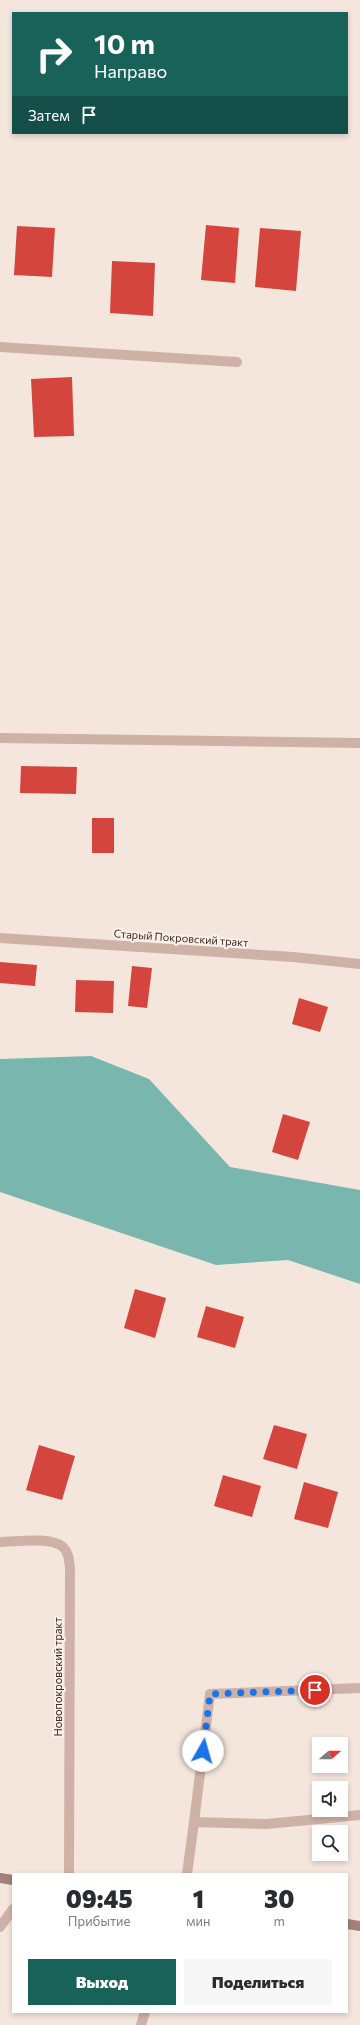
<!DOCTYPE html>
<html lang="ru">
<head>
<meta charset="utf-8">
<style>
	body { margin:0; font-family:Commissioner,sans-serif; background:#f7f7f7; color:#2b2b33; height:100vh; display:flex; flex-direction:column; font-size:15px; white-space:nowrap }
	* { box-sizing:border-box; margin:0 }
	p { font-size:13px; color:#7c7c81 }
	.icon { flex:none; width:22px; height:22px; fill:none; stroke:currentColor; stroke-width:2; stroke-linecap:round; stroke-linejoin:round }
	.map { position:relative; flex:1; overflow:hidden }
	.sheet { position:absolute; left:12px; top:1873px; width:336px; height:140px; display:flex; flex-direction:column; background:#fff; border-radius:0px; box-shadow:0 2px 6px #0003 }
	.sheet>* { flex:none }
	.hud { position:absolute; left:12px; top:12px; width:336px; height:122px; border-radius:0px; box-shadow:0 2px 6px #0003; background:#18625a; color:#fff; overflow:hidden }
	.needle { width:26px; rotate:70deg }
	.buttons { position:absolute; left:312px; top:1737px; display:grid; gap:8px }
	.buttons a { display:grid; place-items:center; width:36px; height:36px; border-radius:0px; background:#fff; box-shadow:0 2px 6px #0003; font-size:20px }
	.pin { position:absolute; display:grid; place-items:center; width:34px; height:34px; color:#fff; margin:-17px; border:2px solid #fff; border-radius:50%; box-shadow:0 1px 4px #0007 }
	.me { position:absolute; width:44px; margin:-22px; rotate:7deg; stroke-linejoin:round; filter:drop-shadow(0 0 3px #0008) }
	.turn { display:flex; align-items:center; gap:14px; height:84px; padding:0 16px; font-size:18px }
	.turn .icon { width:52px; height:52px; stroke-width:2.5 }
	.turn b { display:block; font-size:28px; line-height:34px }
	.then { display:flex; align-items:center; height:38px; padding:0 16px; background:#0003; gap:8px; font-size:15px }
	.eta { display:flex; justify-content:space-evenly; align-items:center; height:68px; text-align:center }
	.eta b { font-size:24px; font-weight:800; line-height:28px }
	.cta { display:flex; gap:8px; margin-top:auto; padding:8px 16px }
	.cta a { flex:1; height:46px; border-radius:0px; background:#18625a; color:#fff; font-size:16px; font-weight:800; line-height:46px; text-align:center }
	.cta a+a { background:#f7f7f7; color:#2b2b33 }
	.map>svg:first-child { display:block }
	.water { fill:#78b6ae }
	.building { fill:#d4463d }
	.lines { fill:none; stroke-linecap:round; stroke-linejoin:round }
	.service { stroke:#cfb2a7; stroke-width:10 }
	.minor { stroke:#cfb2a7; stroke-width:10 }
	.secondary { stroke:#a38078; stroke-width:10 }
	.route { stroke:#1a73e8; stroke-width:7; stroke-dasharray:0 12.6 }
	.labels { text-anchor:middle; stroke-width:4; stroke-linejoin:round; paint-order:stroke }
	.street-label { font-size:11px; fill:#3b2b28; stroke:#fcf1ea }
</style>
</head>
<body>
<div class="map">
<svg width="360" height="2025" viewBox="0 0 360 2025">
	<rect width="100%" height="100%" fill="#f5e6dd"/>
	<path class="water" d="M91,1056L149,1079L230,1167L360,1190V1284L288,1260L216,1265L0,1192V1059Z"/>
	<path class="building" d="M206,225L239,228L235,283L201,280Z
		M17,226L55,228L52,277L14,275Z
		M260,228L301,231L296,291L255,287Z
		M112,261L155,263L153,316L110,313Z
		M72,377L74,436L34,437L31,379Z
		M21,766L77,767L76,794L20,793Z
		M92,818H114V853H92Z
		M0,962L37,965L35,986L0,983Z
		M132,966L152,968L147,1008L128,1006Z
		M76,980L114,981L113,1013L75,1012Z
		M299,998L328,1007L320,1032L292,1024Z
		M283,1114L310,1122L298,1160L272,1152Z
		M135,1289L166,1298L155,1338L124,1328Z
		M206,1306L244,1317L235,1348L197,1337Z
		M274,1425L307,1434L297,1469L263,1459Z
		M39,1445L75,1456L62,1500L26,1490Z
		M223,1475L261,1486L252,1517L214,1506Z
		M304,1482L338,1492L328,1528L294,1519Z"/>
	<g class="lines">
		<path class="service" d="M194,1822L210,1694L360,1688
			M187,1874L194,1822L267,1824L360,1815"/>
		<path class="minor" d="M0,347L237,362
			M0,738L360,743
			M0,938L293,957L360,964
			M0,1542C16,1542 50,1536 63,1547C69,1553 69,1560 70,1568L69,1874
			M0,1927L13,1909
			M141,2025L145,2012"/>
		<path class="secondary" d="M0,1878L13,1880
			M347,1924L360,1926"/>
	</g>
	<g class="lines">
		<path class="route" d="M203,1751L210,1694L315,1690"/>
	</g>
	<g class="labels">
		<g class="street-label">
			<text transform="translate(181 938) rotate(4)" y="4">Старый Покровский тракт</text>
			<text transform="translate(58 1677) rotate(-90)" y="4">Новопокровский тракт</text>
		</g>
	</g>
</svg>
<div class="buttons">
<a><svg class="needle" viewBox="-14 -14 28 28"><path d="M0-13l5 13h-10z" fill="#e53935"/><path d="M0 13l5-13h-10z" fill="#7c7c81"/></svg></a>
<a><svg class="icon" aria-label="sound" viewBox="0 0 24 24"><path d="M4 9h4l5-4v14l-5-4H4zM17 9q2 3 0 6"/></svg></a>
<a><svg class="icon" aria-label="search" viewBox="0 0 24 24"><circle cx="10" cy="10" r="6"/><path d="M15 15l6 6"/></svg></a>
</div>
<div class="pin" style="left:315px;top:1690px;background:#d93025"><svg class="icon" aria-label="arrive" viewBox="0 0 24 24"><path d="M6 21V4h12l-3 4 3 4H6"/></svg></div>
<svg class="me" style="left:203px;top:1751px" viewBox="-20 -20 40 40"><circle r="19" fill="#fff"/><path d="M0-13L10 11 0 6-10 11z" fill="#1a73e8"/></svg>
<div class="hud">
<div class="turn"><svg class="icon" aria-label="right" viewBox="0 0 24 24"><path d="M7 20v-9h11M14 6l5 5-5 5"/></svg><div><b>10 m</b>Направо</div></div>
<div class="then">Затем<svg class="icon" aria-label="arrive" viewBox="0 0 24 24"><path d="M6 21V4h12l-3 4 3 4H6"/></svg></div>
</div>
<section class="sheet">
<div class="eta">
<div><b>09:45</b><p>Прибытие</p></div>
<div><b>1</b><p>мин</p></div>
<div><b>30</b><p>m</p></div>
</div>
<div class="cta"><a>Выход</a><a>Поделиться</a></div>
</section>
</div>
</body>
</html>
